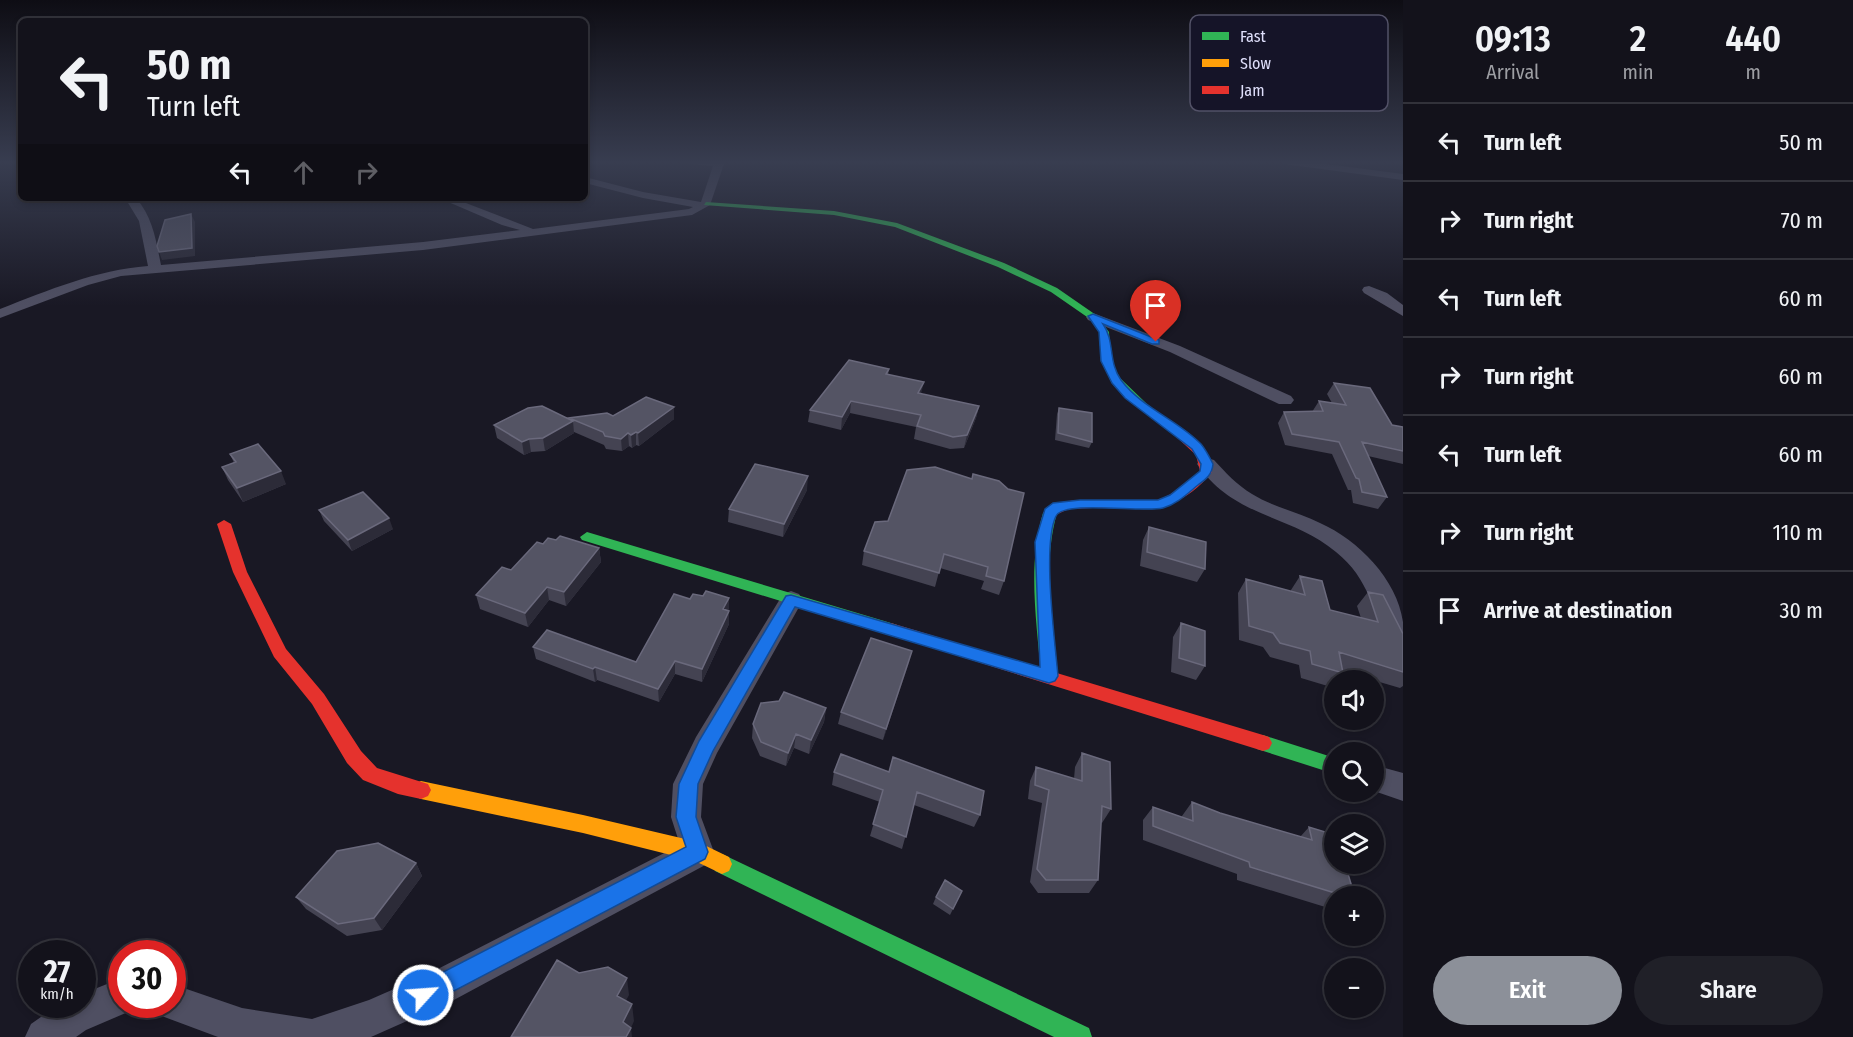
<!DOCTYPE html>
<html lang="en">
<head>
<meta charset="utf-8">
<style>
	body { margin:0; font-family:"Fira Sans Condensed",sans-serif; background:#202028; color:#f1f3f6; height:100vh; display:flex; flex-direction:column; font-size:22px; white-space:nowrap }
	* { box-sizing:border-box; margin:0 }
	p { font-size:20px; color:#9d9ea3 }
	.icon { flex:none; width:33px; height:33px; fill:none; stroke:currentColor; stroke-width:2; stroke-linecap:round; stroke-linejoin:round }
	.map { position:relative; flex:1; overflow:hidden }
	.details { display:flex; flex-direction:column; background:#13121b; width:450px }
	.details>* { flex:none }
	.guide { position:absolute; left:18px; top:18px; width:570px; height:183px; border-radius:9px; box-shadow:0 3px 9px #0003,0 0 0 2px #32323a; background:#13121b; color:#f1f3f6; overflow:hidden }
	.buttons { position:absolute; left:1324px; top:670px; display:grid; gap:12px }
	.buttons a { display:grid; place-items:center; width:60px; height:60px; border-radius:50%; background:#13121b; box-shadow:0 3px 9px #0003,0 0 0 2px #32323a; font-size:30px }
	.speed { position:absolute; left:18px; top:940px; display:flex; gap:12px; font-size:30px; font-weight:700; text-align:center }
	.speed>* { display:grid; place-content:center; width:78px; height:78px; border-radius:50%; background:#13121b; box-shadow:0 3px 9px #0003,0 0 0 2px #32323a; line-height:1 }
	.speed small { font-size:15px; font-weight:400 }
	.speed .limit { border:9px solid #d22; background:#fff; color:#111 }
	.pin { position:absolute; display:grid; place-items:center; width:51px; height:51px; color:#fff; margin:-62px -26px; border-radius:50% 50% 50% 0; rotate:-45deg; box-shadow:0 0 6px #0007 }
	.pin .icon { rotate:45deg }
	.me { position:absolute; width:66px; margin:-33px; rotate:64deg; stroke-linejoin:round; filter:drop-shadow(0 0 4px #0008) }
	.turn { display:flex; align-items:center; gap:21px; height:126px; padding:0 30px; font-size:27px }
	.turn .icon { width:78px; height:78px; stroke-width:2.5 }
	.turn b { display:block; font-size:42px; line-height:51px }
	.lanes { display:flex; align-items:center; height:57px; padding:0 30px; background:#0003; justify-content:center; gap:30px; direction:ltr }
	.lanes .off { opacity:.35 }
	.eta { display:flex; justify-content:space-evenly; align-items:center; height:102px; text-align:center }
	.eta b { font-size:36px; font-weight:600; line-height:42px }
	.action { display:flex; gap:12px; margin-top:auto; padding:12px 30px }
	.action a { flex:1; height:69px; border-radius:36px; background:#8c9099; color:#fff; font-size:24px; font-weight:600; line-height:69px; text-align:center }
	.action a+a { background:#202028; color:#f1f3f6 }
	ul { padding:0; list-style:none }
	li { display:flex; align-items:center; gap:18px; height:78px; padding:0 30px; border-top:2px solid #32323a }
	li div { flex:1 }
	li b { display:block; font-size:22px }
	li em { font-style:normal }
	main { display:flex; flex:1; min-height:0 }
	.map>svg:first-child { display:block }
	.lines { fill:none; stroke-linecap:round; stroke-linejoin:round }
	.street { fill:#4f4f62; fill-rule:evenodd }
	.fast { fill:#30b455; fill-rule:evenodd }
	.slow { fill:#ff9f0a; fill-rule:evenodd }
	.jam { fill:#e5322d; fill-rule:evenodd }
	.wall { fill:#444352 }
	.shaded-wall { fill:#2c2b38 }
	.building { fill:#545464; stroke:#6a697c; stroke-width:1.5 }
	.route { fill:#1a73e8; stroke:#114b97; stroke-width:1.5 }
	.key { fill:#151428; stroke:#525167; stroke-width:1.5 }
	.key-label { font-size:16px; fill:#dfdffb }
</style>
</head>
<body>
<main>
<div class="map">
<svg width="1403" height="1037" viewBox="0 0 1403 1037">
	<rect width="100%" height="100%" fill="#191824"/>
	<g class="lines">
		<path class="street" d="M684,161H725L710,205L692,215L423,250L121,276L88,285L0,318V309C49,290 96,270 148,266L139,221L125,198H136C153,217 156,241 161,265L423,242L520,230L502,225L439,198H453L533,229L689,209L693,207L643,198L585,183V177L643,192L701,202L713,166L689,164Z
			M1279,161H1303L1403,174V180L1284,164Z
			M1369,286L1387,293L1403,305V316L1364,293L1362,290L1364,287Z
			M1093,313L1180,346L1291,396L1294,400L1291,404H1279L1170,352L1088,320L1086,317Z
			M1207,458L1214,460C1225,472 1237,485 1252,494C1273,507 1298,512 1320,523C1358,540 1397,579 1403,622C1403,633 1403,644 1403,655L1394,652L1391,647C1372,612 1370,579 1336,552C1291,514 1235,519 1197,464L1200,460Z
			M791,591L799,594L803,600L717,753L703,784L701,817L714,852L709,863L452,1001L371,1037H218L159,1015L155,1005H172V984L242,1008L312,1019L369,1000L426,975L680,845L671,817L673,784L696,737L783,594Z
			M1374,765L1403,773V801L1374,791Z
			M122,978V1005H137L135,1009L86,1030L76,1037H25L31,1024L58,1005H82V994Z"/>
		<path class="fast" d="M706,202L834,211L897,223L1004,263L1057,288L1096,315L1109,332L1111,361L1120,378L1147,404L1183,432L1177,436L1173,434L1139,408L1112,382L1101,361L1099,332L1090,319L1051,292L998,267L895,227L834,215L704,205Z
			M1050,509L1057,513C1042,566 1052,622 1057,676L1055,681L1049,683L1043,681L1041,676C1037,622 1027,566 1043,513Z
			M587,532L891,623L897,625L899,629L897,633L891,635L582,540L580,537Z
			M1263,735L1335,758V774L1257,749L1254,743L1257,737Z
			M722,854L1089,1028L1092,1037H1054L715,871L712,864L715,857Z"/>
		<path class="slow" d="M421,781L583,815L698,842L729,857L732,864L729,871L722,874L695,861L583,833L421,799L414,796L411,790L414,784Z"/>
		<path class="jam" d="M1177,428C1195,434 1212,453 1212,472C1171,524 1127,504 1071,509C1063,510 1058,515 1050,517L1043,513C1064,488 1128,508 1157,500C1174,495 1187,482 1200,471L1196,455L1171,432Z
			M224,520L231,524L247,572L286,649L324,694L361,751L377,768L428,784L431,790L428,796L421,799L398,794L363,780L347,763L312,704L274,657L233,572L217,524Z
			M891,623L1263,735L1269,737L1272,743L1269,749L1263,751L885,633L883,629L885,625Z"/>
	</g>
	<path class="wall" d="M889,369L888,375L921,394L979,406L976,418L964,448L950,449L914,439L916,427L850,413L841,430L808,422L810,410Z
		M1334,383L1392,425L1403,427V464L1368,456L1387,497L1378,509L1353,503L1351,490H1348L1332,454L1285,445L1278,423L1284,412H1312L1319,401L1332,403L1327,394Z
		M674,407V419L639,446L636,445L632,448L629,446L622,451L606,449L604,445L574,432V433L545,451L531,452L524,455L497,438L494,425L613,416Z
		M1059,408L1092,442L1089,448L1055,440L1057,414Z
		M230,454L286,484L243,502L228,480L222,467L234,463Z
		M907,470L1004,581L999,595L981,589L984,581L940,568L935,587L862,565L864,551L888,521Z
		M807,490L783,537L728,522L729,509Z
		M319,510L393,529L352,551L324,521Z
		M1149,527L1205,569L1197,582L1140,566L1143,540Z
		M556,540L599,548L601,562L566,606L549,600L528,627L480,609L476,595L511,570L543,544Z
		M1300,576L1330,610L1361,618L1357,606L1368,592L1403,634V686L1400,688L1342,671L1343,673L1335,681L1331,687L1301,678L1299,665L1270,657L1263,647L1239,640L1238,593L1246,579L1291,591V590Z
		M728,611L729,624L702,682L675,674L659,702L597,680L595,682L536,659L533,647L636,662Z
		M1181,623L1205,666L1196,680L1171,672L1173,637Z
		M912,651L883,740L838,724L841,712Z
		M826,708L824,722L809,754L794,748L786,766L760,756L752,738L753,724Z
		M1082,753L1111,809L1102,823L1101,822L1098,880L1089,893H1038L1030,882L1042,803L1028,799L1030,781L1036,767L1074,779L1075,767Z
		M841,754L980,815L974,827L914,805L902,849L870,836L880,802L832,785L834,772Z
		M1192,802L1220,813L1300,837L1309,827L1355,897H1335V910L1237,880V874L1143,840V820L1153,807L1182,817V816Z
		M416,863L422,876L382,930L347,936L306,909L296,897Z
		M962,891L950,915L933,904L936,897Z"/>
	<path class="shaded-wall" d="M191,214L195,222V256L162,260L159,252Z
		M924,382L921,394L918,393Z
		M851,401L850,413L841,430L842,417Z
		M979,406L976,418L964,448L967,435Z
		M674,407V419L639,446L638,433Z
		M573,421L574,433L545,451L543,438Z
		M636,432V445L632,448L631,435Z
		M628,433L629,446L622,451L621,439Z
		M529,439L531,452L524,455L522,442Z
		M281,471L286,484L243,502L237,488Z
		M808,476L807,490L783,537L784,524Z
		M389,518L393,529L352,551L348,540Z
		M599,548L601,562L566,606L564,592Z
		M547,587L549,600L528,627L525,613Z
		M729,598V610L723,609Z
		M729,611V624L702,682V669Z
		M912,651L909,663L883,740L886,729Z
		M675,661V674L659,702L658,689Z
		M595,667L597,680L595,682L593,669Z
		M826,708L824,722L809,754L811,740Z
		M796,734L794,748L786,766L788,753Z
		M416,863L422,876L382,930L374,918Z
		M627,978L629,995L620,1012L617,996Z
		M632,1004L634,1021L631,1028L632,1037H626L623,1022Z"/>
	<path class="building" d="M191,214L192,248L159,252L157,246L165,220Z
		M849,360L889,369L886,374L924,382L918,393L979,406L967,435L953,437L917,426L921,415L851,401L842,417L810,410Z
		M1334,383L1370,388L1392,425L1403,427V451L1362,442L1387,497L1362,492L1359,479L1356,478L1339,442L1292,434L1284,412L1323,411L1319,401L1346,405Z
		M646,397L674,407L638,433L636,432L631,435L628,433L621,439L605,436L603,432L569,418L607,413L613,416Z
		M542,406L573,421L543,438L529,439L522,442L494,425L528,408Z
		M1059,408L1092,413V442L1058,433Z
		M258,444L281,471L237,488L222,467L236,462L230,454Z
		M755,464L808,476L784,524L729,509Z
		M935,467L972,479L973,474L999,481L1008,489L1024,493L1004,581L986,576L988,567L944,554L939,573L864,551L875,522L888,521L907,470Z
		M363,492L389,518L348,540L319,510Z
		M1149,527L1206,542L1205,569L1147,552Z
		M560,536L599,548L564,592L547,587L525,613L476,595L502,567L511,570L537,542L543,544L548,538L556,540Z
		M1300,576L1322,581L1330,610L1378,622L1368,592L1383,595L1403,634V672L1339,652L1343,673L1312,664L1310,651L1280,643L1273,633L1249,626L1246,579L1305,595Z
		M706,591L729,598L723,609L729,611L702,669L675,661L658,689L595,667L593,669L533,647L547,630L636,662L674,594L690,599L693,594L703,596Z
		M1181,623L1205,631V666L1179,658Z
		M871,638L912,651L886,729L841,712Z
		M784,692L826,708L811,740L796,734L788,753L761,742L753,724L761,703L779,701Z
		M1082,753L1110,762L1111,809L1102,806L1098,880H1046L1037,869L1049,790L1035,785L1036,767L1082,781Z
		M841,754L889,772L893,757L984,791L980,815L917,792L906,837L873,824L883,790L834,772Z
		M1192,802L1220,813L1312,840L1309,827L1335,835V864H1345L1355,897H1348L1250,867L1249,862L1153,826V807L1193,821Z
		M378,843L416,863L374,918L338,924L296,897L337,851Z
		M945,880L962,891L953,909L936,897Z
		M557,960L579,973L608,967L627,978L617,996L632,1004L623,1022L631,1028L626,1037H511Z"/>
	<linearGradient id="sky" x2="0" y2="1"><stop stop-color="#0e0d14"/><stop offset="0.53" stop-color="#383d50"/><stop offset="1" stop-color="#383d50" stop-opacity="0"/></linearGradient>
	<rect width="1403" height="306" fill="url(#sky)"/>
	<path class="route" d="M1093,314L1159,340V344H1152L1103,324C1115,341 1108,362 1121,380C1142,408 1178,420 1201,444C1206,450 1210,458 1213,464C1212,475 1206,479 1198,485C1187,494 1177,504 1163,508C1144,513 1063,500 1056,516C1042,545 1055,641 1058,676L1055,681L1049,683L795,607L713,751L698,784L696,817L708,852L705,859L431,1003L423,1007L414,1003L411,995L414,987L686,847L676,817L679,784L699,741L786,596L791,595L1040,667L1035,542L1045,509L1053,503L1080,500H1158L1170,495L1200,471L1201,464L1192,449L1125,398L1112,383L1101,361L1099,332L1088,316Z"/>
	<rect x="1190" y="15" width="198" height="96" rx="9" class="key"/>
	<rect x="1202" y="32" width="27" height="8" fill="#30b455"/>
	<rect x="1202" y="59" width="27" height="8" fill="#ff9f0a"/>
	<rect x="1202" y="86" width="27" height="8" fill="#e5322d"/>
	<g class="key-label">
		<text x="1240" y="42">Fast</text>
		<text x="1240" y="69">Slow</text>
		<text x="1240" y="96">Jam</text>
	</g>
</svg>
<div class="buttons">
<a><svg class="icon" aria-label="sound" viewBox="0 0 24 24"><path d="M4 9h4l5-4v14l-5-4H4zM17 9q2 3 0 6"/></svg></a>
<a><svg class="icon" aria-label="search" viewBox="0 0 24 24"><circle cx="10" cy="10" r="6"/><path d="M15 15l6 6"/></svg></a>
<a><svg class="icon" aria-label="layers" viewBox="0 0 24 24"><path d="M12 4l9 5-9 5-9-5zM3 14l9 5 9-5"/></svg></a>
<a>+</a>
<a>−</a>
</div>
<div class="speed"><div>27<small>km/h</small></div><div class="limit">30</div></div>
<div class="pin" style="left:1156px;top:342px;background:#d93025"><svg class="icon" aria-label="arrive" viewBox="0 0 24 24"><path d="M6 21V4h12l-3 4 3 4H6"/></svg></div>
<svg class="me" style="left:423px;top:995px" viewBox="-20 -20 40 40"><circle r="17" fill="#1a73e8" stroke="#fff" stroke-width="3"/><path d="M0-11L8 9 0 5-8 9z" fill="#fff"/></svg>
<div class="guide">
<div class="turn"><svg class="icon" aria-label="left" viewBox="0 0 24 24"><path d="M17 20v-9H6M10 6l-5 5 5 5"/></svg><div><b>50 m</b>Turn left</div></div>
<div class="lanes"><svg class="icon" aria-label="left" viewBox="0 0 24 24"><path d="M17 20v-9H6M10 6l-5 5 5 5"/></svg><svg class="icon off" aria-label="ahead" viewBox="0 0 24 24"><path d="M12 20V5M6 11l6-6 6 6"/></svg><svg class="icon off" aria-label="right" viewBox="0 0 24 24"><path d="M7 20v-9h11M14 6l5 5-5 5"/></svg></div>
</div>
</div>
<section class="details">
<div class="eta">
<div><b>09:13</b><p>Arrival</p></div>
<div><b>2</b><p>min</p></div>
<div><b>440</b><p>m</p></div>
</div>
<ul>
<li><svg class="icon" aria-label="left" viewBox="0 0 24 24"><path d="M17 20v-9H6M10 6l-5 5 5 5"/></svg><div><b>Turn left</b></div><em>50 m</em></li>
<li><svg class="icon" aria-label="right" viewBox="0 0 24 24"><path d="M7 20v-9h11M14 6l5 5-5 5"/></svg><div><b>Turn right</b></div><em>70 m</em></li>
<li><svg class="icon" aria-label="left" viewBox="0 0 24 24"><path d="M17 20v-9H6M10 6l-5 5 5 5"/></svg><div><b>Turn left</b></div><em>60 m</em></li>
<li><svg class="icon" aria-label="right" viewBox="0 0 24 24"><path d="M7 20v-9h11M14 6l5 5-5 5"/></svg><div><b>Turn right</b></div><em>60 m</em></li>
<li><svg class="icon" aria-label="left" viewBox="0 0 24 24"><path d="M17 20v-9H6M10 6l-5 5 5 5"/></svg><div><b>Turn left</b></div><em>60 m</em></li>
<li><svg class="icon" aria-label="right" viewBox="0 0 24 24"><path d="M7 20v-9h11M14 6l5 5-5 5"/></svg><div><b>Turn right</b></div><em>110 m</em></li>
<li><svg class="icon" aria-label="arrive" viewBox="0 0 24 24"><path d="M6 21V4h12l-3 4 3 4H6"/></svg><div><b>Arrive at destination</b></div><em>30 m</em></li>
</ul>
<div class="action"><a>Exit</a><a>Share</a></div>
</section>
</main>
</body>
</html>
